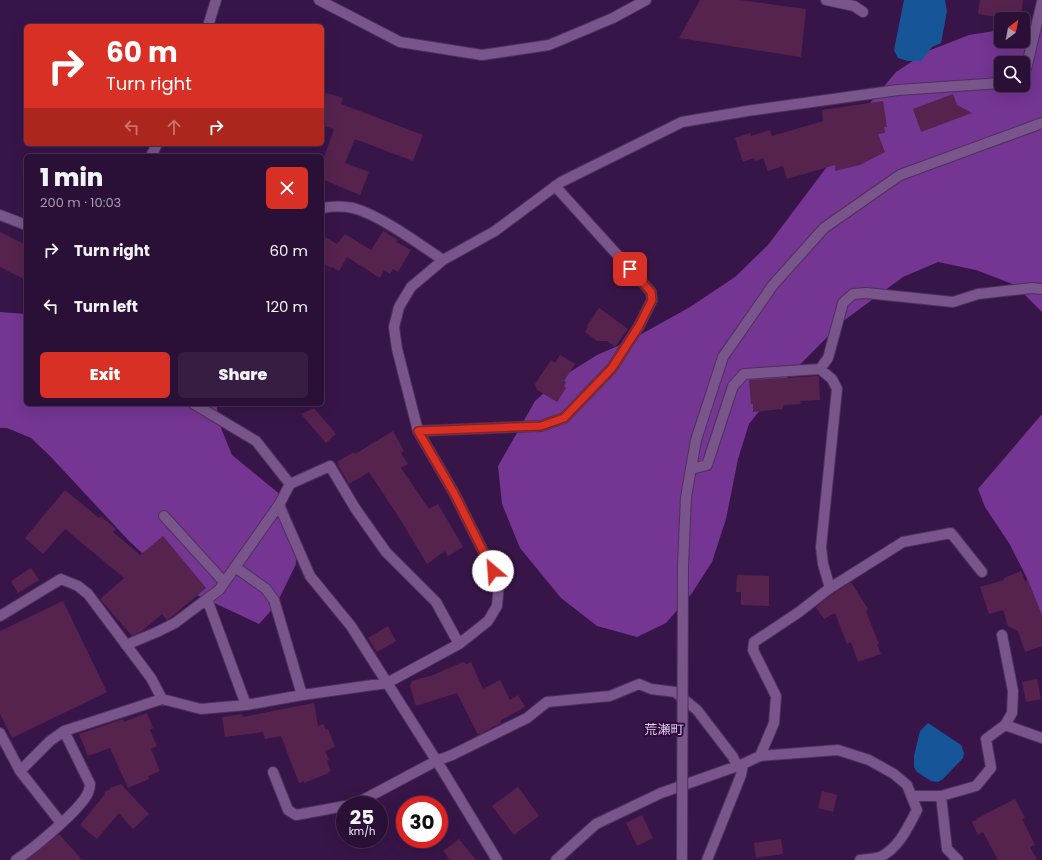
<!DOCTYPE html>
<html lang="en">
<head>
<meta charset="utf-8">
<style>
	body { margin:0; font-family:Poppins,"Noto Sans JP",sans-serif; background:#361e42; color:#f1f3f6; height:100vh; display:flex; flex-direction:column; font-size:15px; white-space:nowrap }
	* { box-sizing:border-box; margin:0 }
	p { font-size:13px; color:#a59dad }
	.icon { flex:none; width:22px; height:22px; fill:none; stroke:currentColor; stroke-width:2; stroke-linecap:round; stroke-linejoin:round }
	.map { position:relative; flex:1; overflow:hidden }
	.side { position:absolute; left:24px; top:154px; width:300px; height:252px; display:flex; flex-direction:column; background:#2a1036; border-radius:6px; box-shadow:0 4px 16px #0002,0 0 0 1px #463051 }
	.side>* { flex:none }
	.banner { position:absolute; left:24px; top:24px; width:300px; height:122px; border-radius:6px; box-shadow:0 4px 16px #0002,0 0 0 1px #463051; background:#d93025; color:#fff; overflow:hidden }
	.needle { width:26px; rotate:32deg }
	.controls { position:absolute; left:994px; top:12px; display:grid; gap:8px }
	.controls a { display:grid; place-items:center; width:36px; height:36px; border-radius:6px; background:#2a1036; box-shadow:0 4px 16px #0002,0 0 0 1px #463051; font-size:20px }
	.speed { position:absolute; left:336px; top:796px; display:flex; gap:8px; font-size:20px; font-weight:700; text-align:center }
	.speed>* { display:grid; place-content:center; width:52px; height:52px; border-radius:50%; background:#2a1036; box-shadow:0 4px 16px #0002,0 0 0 1px #463051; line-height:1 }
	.speed small { font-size:10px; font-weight:400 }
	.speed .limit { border:6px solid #d22; background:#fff; color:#111 }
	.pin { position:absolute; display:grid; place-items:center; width:34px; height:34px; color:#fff; margin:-17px; border-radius:8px; box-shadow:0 2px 6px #0006 }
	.me { position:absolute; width:44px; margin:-22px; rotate:333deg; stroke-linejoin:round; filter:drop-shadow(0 0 3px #0008) }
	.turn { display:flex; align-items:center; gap:14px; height:84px; padding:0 16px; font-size:18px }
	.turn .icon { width:52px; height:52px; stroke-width:2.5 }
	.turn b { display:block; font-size:28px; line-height:34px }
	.lanes { display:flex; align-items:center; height:38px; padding:0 16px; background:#0003; justify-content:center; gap:20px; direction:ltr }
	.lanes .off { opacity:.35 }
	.round { display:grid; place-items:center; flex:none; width:42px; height:42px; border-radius:6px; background:#361e42 }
	.summary { display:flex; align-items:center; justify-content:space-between; height:68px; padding:0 16px }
	h1 { font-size:24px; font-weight:800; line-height:30px }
	.primary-button { display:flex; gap:8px; margin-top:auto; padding:8px 16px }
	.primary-button a { flex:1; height:46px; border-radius:6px; background:#d93025; color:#fff; font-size:16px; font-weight:800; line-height:46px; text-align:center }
	.primary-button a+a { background:#361e42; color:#f1f3f6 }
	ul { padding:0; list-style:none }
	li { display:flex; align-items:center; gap:12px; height:56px; padding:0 16px }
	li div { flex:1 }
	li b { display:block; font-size:15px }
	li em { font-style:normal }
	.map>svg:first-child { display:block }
	.forest { fill:#753593; fill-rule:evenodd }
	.water { fill:#165597 }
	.building { fill:#56234e }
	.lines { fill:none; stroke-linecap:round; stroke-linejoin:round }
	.minor-casing { stroke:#4d315b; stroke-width:12 }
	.minor { stroke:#79558c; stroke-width:10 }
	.minor-bridge-casing { stroke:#4d315b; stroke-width:12; stroke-linecap:butt }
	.minor-bridge { stroke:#79558c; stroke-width:10 }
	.route-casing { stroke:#8d1f18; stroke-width:10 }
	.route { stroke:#d93025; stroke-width:7 }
	.labels { text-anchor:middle; stroke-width:4; stroke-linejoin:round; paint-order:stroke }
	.quarter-label { font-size:13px; fill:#e0cceb; stroke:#2e0a3d }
</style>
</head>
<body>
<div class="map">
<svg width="1042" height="860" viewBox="0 0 1042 860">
	<rect width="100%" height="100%" fill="#381548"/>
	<path class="forest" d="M1042,27V312L1015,285L976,270L938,262L903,277L842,322L781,384L749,424L738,459L726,519L712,562L692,593L666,623L637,637L597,626L561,598L520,548L502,504L498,466L535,401L562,377L597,355L629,341L690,307L735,277L768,245L826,168L860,115L896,72L928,51L969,35L1001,30V41H1023V28ZM1001,63H1023V85H1001Z
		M0,312L26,314V404H216L221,428L232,455L282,496L295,529L296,564L276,605L259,624L180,587L130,542L50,456L31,438L7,428H0Z
		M1042,414V647L1037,638L1027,578L1009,543L985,507L978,489Z"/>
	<path class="water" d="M904,0H945L947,11L941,43L932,47L921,61H908L898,58L894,50Z
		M928,723L961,745L964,753L963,758L943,779L938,782L931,781L917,772L914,767V756L920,731Z"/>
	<path class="building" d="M700,0H740L806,9L801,57L679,38Z
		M980,0H1023L1021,19H1010L978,14Z
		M326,93L343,98L341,104L423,135L413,161L355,139L345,163L369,172L360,195L322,179V163L334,129L322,125V106Z
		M953,94L957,105L972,113L921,132L913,109Z
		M883,101L887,127H884L885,133L878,134L885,152L860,165L835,171V165L787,179L783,166L768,171L763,158L755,161L754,158L743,162L735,138L750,133L751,136L770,130L772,136L823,121L822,110Z
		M383,231L398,240L396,242L411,250L398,272L393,269L390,274L384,270L380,278L347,257L339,271L332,267L331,268L322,263V235L337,244L338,242H339L345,234L371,250Z
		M0,232L26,245V280L0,267Z
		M599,308L628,329L615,347L607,341H597L585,332L588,327L587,326Z
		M560,355L575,364L564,381L566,382L564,386L566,388L557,402L537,390L535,384L551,360L555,363Z
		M818,376L819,377L820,400L800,401L801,404L783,405V409L753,412V404H751L749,380Z
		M314,408L336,434L326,443L301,414Z
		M393,431L404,451L401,453L408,464L401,468L429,509L438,504L463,547L448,556L445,551L427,564L400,519L369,472L349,484L338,465L339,464L337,462L354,452L355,454Z
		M65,490L99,518L101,516L116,529L113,532L140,555L163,536L206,588L169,619L167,620L162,614L142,631L132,636L100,599L124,578L65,529L43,554L25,538Z
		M31,568L39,580L18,593L11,581Z
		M1021,571L1025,581L1028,580L1042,615V646L1025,652L1018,631L1008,626L1003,610L989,614L980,587L1004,580V578Z
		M737,575L769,576V606L741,605V592H736Z
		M851,582L868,609L866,611L879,644H877L881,654L858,662L851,642L847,644L835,613L824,619L816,607L834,593Z
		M63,601L107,692L12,738L0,714V631Z
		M388,626L396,641L377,652L368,638Z
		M463,662L467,664L471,662L483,689L500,680L510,700L518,695L525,707L500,721L501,723L478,735L457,693L416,706L410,686L412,681L433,675Z
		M1037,679L1041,699L1026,702L1022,682Z
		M314,703L318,726L323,724L326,730L328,729L335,747L325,751L329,760L327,761L331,771L328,772L329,773L304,783V781L299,783L281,736L265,739L263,732L225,737L222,717L242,714L243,717Z
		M147,713L153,728L150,730L157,746L151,749L160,771L148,776L149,779L128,788L110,748L88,756L79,734L123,719L124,722Z
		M121,784L149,814L133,829L119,813L97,839L80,825L105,794L104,792L111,789L110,788Z
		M518,787L539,816L514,835L492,806Z
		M822,791L837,795L833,812L818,808Z
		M1015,799L1025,818L1022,819L1035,845L1030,847L1037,860H998L983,832L978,835L972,822L977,820L976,819Z
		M642,815L653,838L637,846L626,823Z
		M59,834L82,860H27L48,843Z
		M459,839L476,860H450L443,851Z
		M781,839L783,854L756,858L754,843Z"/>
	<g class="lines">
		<g class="minor-casing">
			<path id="minor" d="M319,0L400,42L482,55L549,45L613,18L646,0
				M826,0L854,6L863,12
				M208,26L216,0
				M1023,70L1026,69L1042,2
				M151,156L157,144
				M322,208C332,206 343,206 353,208C380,215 419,244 443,260
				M0,215L26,225
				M820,369L828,358L843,303L853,294L866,293L953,302L978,294L1032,288L1042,289
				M194,404L256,441L290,484
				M418,431L541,426L564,418L612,368L639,326L652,300L651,292L555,186
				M691,469L707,465L733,386L744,374L820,369L832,379L837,389L821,547L823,564L830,588
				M164,516L224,582
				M683,565L686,497L696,440L723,357L773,285L824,228L900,175L1042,123
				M235,567L266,589L274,600L302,695
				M207,599L246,705
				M0,616L61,579L78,586L88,594L151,678L162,699
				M1002,635L1013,691L1012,713L1005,725
				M459,644L436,602L386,552L355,508L330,466L290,484L279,505L310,576L351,626L443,771L497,860
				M126,645L157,632L175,623L219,590L279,505
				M0,733L20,771L61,823
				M760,756L774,723L776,696L753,650L754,642L799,612L830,588L903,542L951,533L982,572
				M20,771L50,741L64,731
				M273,772L288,810L296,815L345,806
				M912,796H941L976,786L991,768L986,739L1005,725L1042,738
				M941,796L947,849L958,860
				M349,805L357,803L436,761L452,755L527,718L547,702L610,696L639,684L651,689L675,692L697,710L733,757L737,766
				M16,860C33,849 80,810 88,793C89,790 90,786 90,784L64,731L162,699L201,709L246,705L302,695L387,683L459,644L488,621L497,606L499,583L454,493L418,431L397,349L394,327L399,307L411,287L443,260L495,231L561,182L682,122L747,111L898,90L1001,83
				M556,860L596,824L661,793L743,764L760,756L838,750L869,760L894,774L907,785L917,810C908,827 899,848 880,857C874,859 866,859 860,860
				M707,860L741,775L743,764"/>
		</g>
		<use href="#minor" class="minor"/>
		<g class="minor-bridge-casing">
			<path id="minor-bridge" d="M682,860L683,565"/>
		</g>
		<use href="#minor-bridge" class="minor-bridge"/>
	</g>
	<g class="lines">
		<g class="route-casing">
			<path id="route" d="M493,571L454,493L418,431L541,426L564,418L612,368L639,326L652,300L651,292L630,269"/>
		</g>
		<use href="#route" class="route"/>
	</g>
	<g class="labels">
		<g class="quarter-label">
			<text x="664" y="734">荒瀬町</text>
		</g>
	</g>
</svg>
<div class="controls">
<a><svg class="needle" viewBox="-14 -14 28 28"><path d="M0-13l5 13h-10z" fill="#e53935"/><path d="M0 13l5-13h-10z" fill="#a59dad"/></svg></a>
<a><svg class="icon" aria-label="search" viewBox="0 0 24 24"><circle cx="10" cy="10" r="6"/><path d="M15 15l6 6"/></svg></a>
</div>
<div class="speed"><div>25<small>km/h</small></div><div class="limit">30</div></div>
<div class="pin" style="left:630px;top:269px;background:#d93025"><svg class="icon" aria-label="arrive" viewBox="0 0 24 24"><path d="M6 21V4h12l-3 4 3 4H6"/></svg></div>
<svg class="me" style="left:493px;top:571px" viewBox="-20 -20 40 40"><circle r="19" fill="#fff"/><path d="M0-13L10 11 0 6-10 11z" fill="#d93025"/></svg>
<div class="banner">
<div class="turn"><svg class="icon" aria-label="right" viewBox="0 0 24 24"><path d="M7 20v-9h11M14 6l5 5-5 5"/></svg><div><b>60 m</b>Turn right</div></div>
<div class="lanes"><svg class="icon off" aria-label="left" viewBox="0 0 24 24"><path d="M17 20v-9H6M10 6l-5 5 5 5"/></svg><svg class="icon off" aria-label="ahead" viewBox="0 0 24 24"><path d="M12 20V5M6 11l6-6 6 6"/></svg><svg class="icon" aria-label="right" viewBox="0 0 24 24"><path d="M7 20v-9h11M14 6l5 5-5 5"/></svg></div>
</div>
<section class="side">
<div class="summary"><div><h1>1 min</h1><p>200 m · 10:03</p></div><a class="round" style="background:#d93025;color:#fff"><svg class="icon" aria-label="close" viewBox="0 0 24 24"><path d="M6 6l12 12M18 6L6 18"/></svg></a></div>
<ul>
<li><svg class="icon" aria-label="right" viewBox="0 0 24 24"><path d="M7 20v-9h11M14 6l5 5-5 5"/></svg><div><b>Turn right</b></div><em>60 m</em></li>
<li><svg class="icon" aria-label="left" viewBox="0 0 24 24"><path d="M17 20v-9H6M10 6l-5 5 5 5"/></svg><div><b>Turn left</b></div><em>120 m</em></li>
</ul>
<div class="primary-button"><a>Exit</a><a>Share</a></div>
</section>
</div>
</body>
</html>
